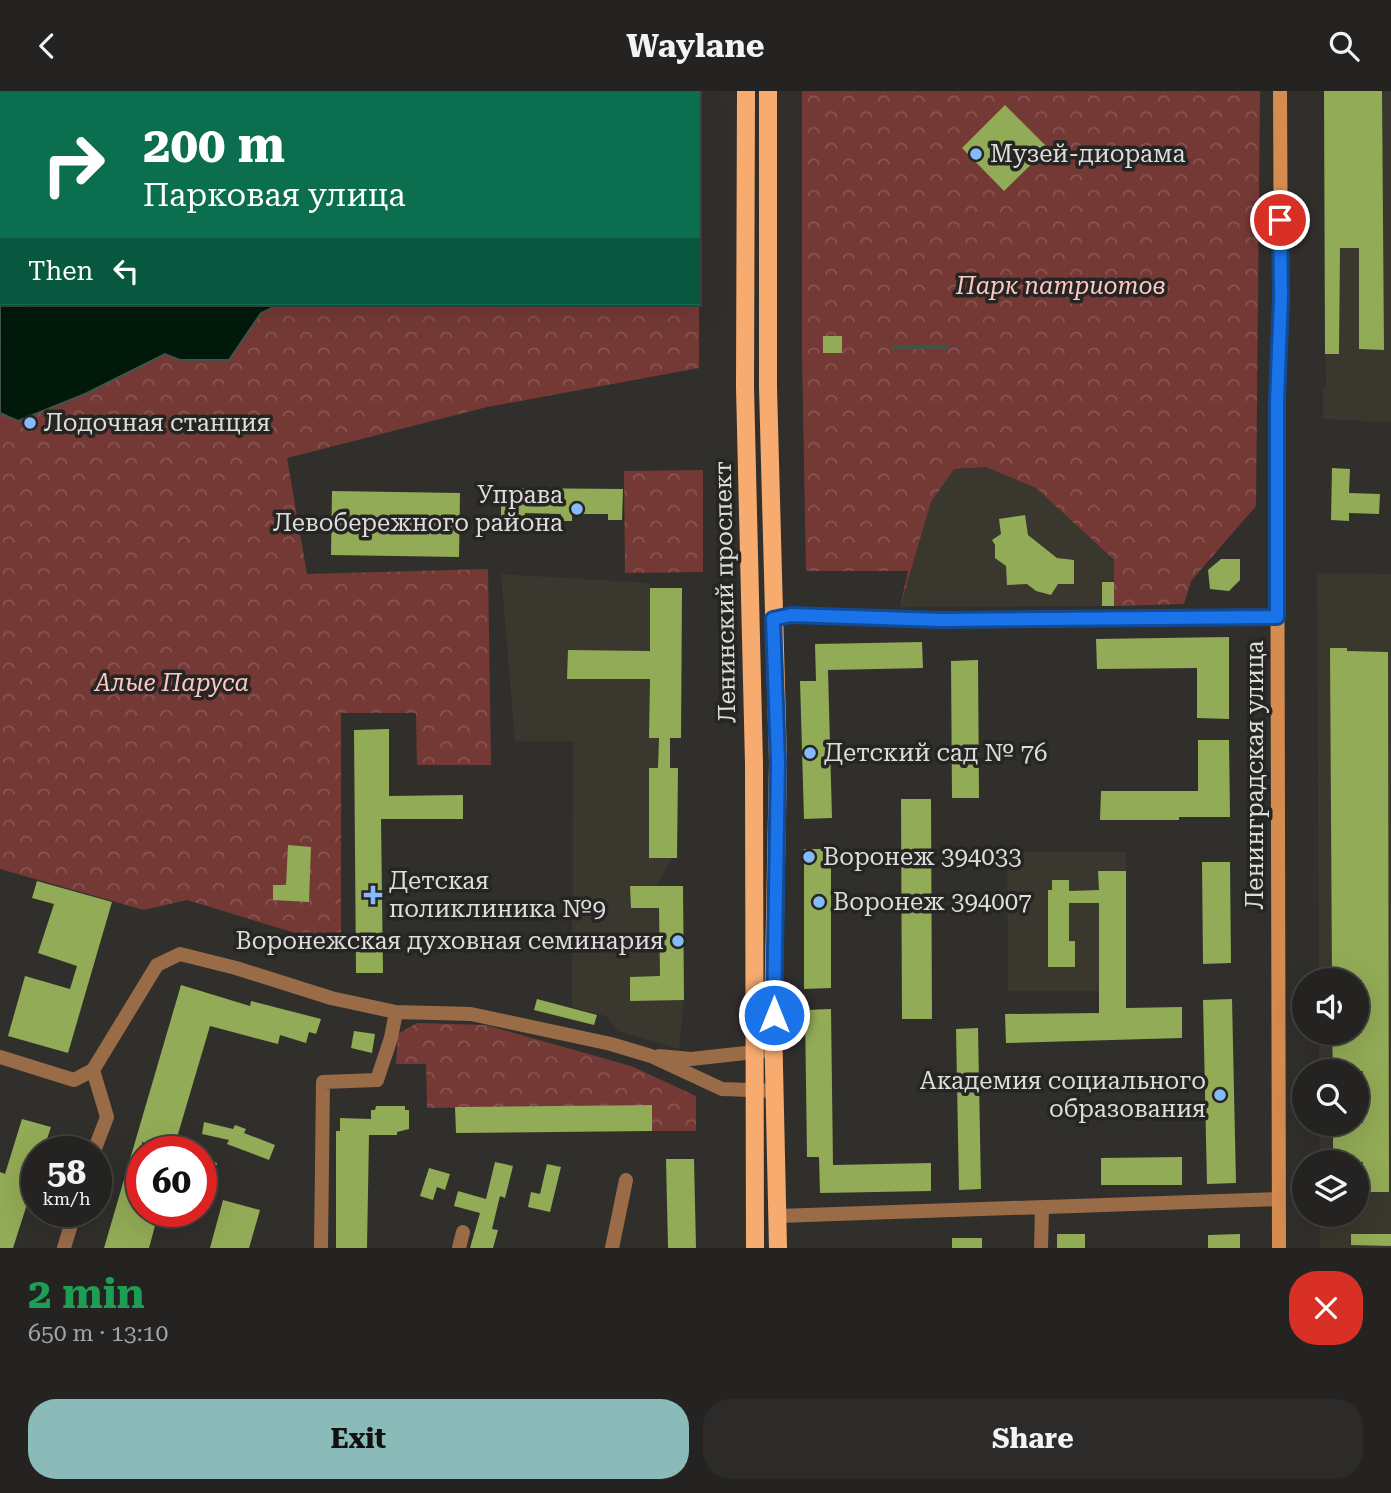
<!DOCTYPE html>
<html lang="en">
<head>
<meta charset="utf-8">
<style>
	body { margin:0; font-family:"Roboto Serif",serif; background:#2c2b2a; color:#f1f3f6; height:100vh; display:flex; flex-direction:column; font-size:26px; white-space:nowrap }
	* { box-sizing:border-box; margin:0 }
	p { font-size:23px; color:#a3a4a5 }
	.icon { flex:none; width:38px; height:38px; fill:none; stroke:currentColor; stroke-width:2; stroke-linecap:round; stroke-linejoin:round }
	.map { position:relative; height:1157px; overflow:hidden }
	.drawer { display:flex; flex-direction:column; background:#242321; flex:1 }
	.drawer>* { flex:none }
	.guide { position:absolute; left:0px; top:0px; width:700px; height:214px; box-shadow:0 7px 28px #0002,0 0 0 2px #41403f; background:#0b6e4f; color:#fff; overflow:hidden }
	.fabs { position:absolute; left:1292px; top:877px; display:grid; gap:14px }
	.fabs a { display:grid; place-items:center; width:77px; height:77px; border-radius:50%; background:#242321; box-shadow:0 7px 28px #0002,0 0 0 2px #41403f; font-size:35px }
	.speed { position:absolute; left:21px; top:1045px; display:flex; gap:14px; font-size:35px; font-weight:700; text-align:center }
	.speed>* { display:grid; place-content:center; width:91px; height:91px; border-radius:50%; background:#242321; box-shadow:0 7px 28px #0002,0 0 0 2px #41403f; line-height:1 }
	.speed small { font-size:18px; font-weight:400 }
	.speed .limit { border:10px solid #d22; background:#fff; color:#111 }
	.pin { position:absolute; display:grid; place-items:center; width:60px; height:60px; color:#fff; margin:-30px; border:4px solid #fff; border-radius:50%; box-shadow:0 2px 7px #0007 }
	.me { position:absolute; width:77px; margin:-38px; rotate:0deg; stroke-linejoin:round; filter:drop-shadow(0 0 5px #0008) }
	.turn { display:flex; align-items:center; gap:24px; height:147px; padding:0 28px; font-size:32px }
	.turn .icon { width:91px; height:91px; stroke-width:2.5 }
	.turn b { display:block; font-size:49px; line-height:60px }
	.then { display:flex; align-items:center; height:66px; padding:0 28px; background:#0003; gap:14px; font-size:26px }
	.round { display:grid; place-items:center; flex:none; width:74px; height:74px; border-radius:28px; background:#2c2b2a }
	.head { display:flex; align-items:center; justify-content:space-between; height:119px; padding:0 28px }
	h1 { font-size:42px; font-weight:700; line-height:52px; color:#1e9e55 }
	.action { display:flex; gap:14px; margin-top:auto; padding:14px 28px }
	.action a { flex:1; height:80px; border-radius:28px; background:#8bbbb9; color:#111; font-size:28px; font-weight:700; line-height:80px; text-align:center }
	.action a+a { background:#2c2b2a; color:#f1f3f6 }
	header { display:flex; justify-content:space-between; align-items:center; height:91px; padding:0 28px; background:#242321; font-size:32px; font-weight:700 }
	.map>svg:first-child { display:block }
	.built { fill:#3a372e }
	.forest { fill:url(#forest-crowns) }
	.water { fill:#00190a; stroke:#425449; stroke-width:2 }
	.lines { fill:none; stroke-linecap:round; stroke-linejoin:round }
	.stream { stroke:#425449; stroke-width:4.5 }
	.building { fill:#92ab56 }
	.street { stroke:#9a6b47; stroke-width:14 }
	.secondary { stroke:#d78c4f; stroke-width:14 }
	.primary { stroke:#f8ab6f; stroke-width:18 }
	.route-casing { stroke:#114b97; stroke-width:18 }
	.route { stroke:#1a73e8; stroke-width:12 }
	.poi-dot { fill:#85bbfb; stroke:#262523; stroke-width:2.5 }
	.labels { text-anchor:middle; stroke-width:7; stroke-linejoin:round; paint-order:stroke }
	.poi-label { font-size:24px; fill:#dddddb; stroke:#262523; text-anchor:start }
	.park-label { font-size:24px; font-style:italic; fill:#fbc8c3; stroke:#262523 }
	.street-label { font-size:24px; fill:#dddddb; stroke:#262523 }
</style>
</head>
<body>
<header><svg class="icon" aria-label="back" viewBox="0 0 24 24"><path d="M15 5l-7 7 7 7"/></svg>Waylane<svg class="icon" aria-label="search" viewBox="0 0 24 24"><circle cx="10" cy="10" r="6"/><path d="M15 15l6 6"/></svg></header>
<div class="map">
<svg width="1391" height="1157" viewBox="0 0 1391 1157">
	<defs>
		<pattern id="forest-crowns" width="20" height="18" patternUnits="userSpaceOnUse" patternTransform="scale(1.75)"><rect width="20" height="18" fill="#743935"/><path d="M2 6a3 3 0 1 1 6 0M12 15a3 3 0 1 1 6 0" fill="none" stroke="#875552"/></pattern>
	</defs>
	<rect width="100%" height="100%" fill="#302f2c"/>
	<path class="built" d="M1324,0H1391V331L1323,328V296H1326Z
		M986,376L1036,397L1114,470V515L900,516L931,411L954,378Z
		M1317,482L1391,483V1157H1320V1124H1356V1071H1320L1319,1033L1356,1032V980H1319V942H1356V889H1319Z
		M501,483L650,492L651,497H682L681,647H670V677H678L677,767H672L657,794L683,795L684,909L679,958L618,940L606,925L572,916L573,650H515Z
		M1007,761H1126V900H1008Z"/>
	<path class="forest" d="M449,0H699V277L487,316L287,367L307,483L488,478L491,674H417L416,622H341V856L187,809L144,819L0,778V322L18,330L165,263L180,269H228L261,222L283,212H698V2H448Z
		M802,0H1260L1256,415L1191,490L1184,513L1114,515V469L1036,397L986,376L954,378L931,411L900,516L908,480H806L802,265Z
		M703,379V481L625,482L624,380Z
		M417,932L486,934L631,975L696,1005V1040H652V1014L427,1017L426,973H396L398,943Z"/>
	<path class="water" d="M0,0H449L2,2V212H283L261,222L229,269H180L165,263L85,303L18,330L0,322Z"/>
	<g class="lines">
		<path class="stream" d="M893,256H947"/>
	</g>
	<path class="building" d="M1324,0H1382L1384,259L1359,258V157H1340L1339,263H1325Z
		M1005,14L1048,57L1004,100L962,57Z
		M823,245H842V262H823Z
		M1332,377L1350,378L1349,402L1380,403L1379,423L1349,422V430L1331,429Z
		M501,397L623,398L622,429H608V423H572V430H560L561,423L525,422V430H501Z
		M332,400L460,402L459,466L331,464Z
		M1025,424L1028,444L1057,467L1074,469V493H1058L1051,504L1036,500L1027,493L1007,494L1006,475L995,467V454L992,449L1001,443L999,428Z
		M1221,468H1240V489L1229,500L1210,498L1208,479Z
		M1102,491H1114V515H1102Z
		M650,497H682L681,647H670V677H678L677,767H649V677H658L659,647H649L650,588H567L568,559L650,560Z
		M1229,546V628L1197,627V577L1097,578L1096,548Z
		M922,551L923,577L828,579L832,727L804,728L800,590H816L815,553Z
		M1330,557H1347V560L1388,561L1389,1101H1363V1071H1333V1032H1363V980H1333L1332,942H1362V889H1332Z
		M978,569L979,707H952L951,570Z
		M389,638V705L463,704V728H381L383,882H356L354,639Z
		M1198,649H1229L1230,726H1179V729H1100L1101,700H1198Z
		M901,708H931L932,928H902Z
		M288,754L311,756L309,811L273,809V794H286Z
		M804,758H831V897L804,898Z
		M1202,771H1230L1231,872L1203,873Z
		M1098,780H1126V917L1182,916V947L1006,952L1005,923L1099,922V812H1069V850H1075V876H1048V799H1052V789H1069V800L1099,799Z
		M37,790L112,811L68,962L8,945L25,885L70,898L77,875L38,862L54,813L32,807Z
		M630,795H683L684,909L630,910V886L660,885L659,817H631Z
		M181,894L250,915L251,910L321,928L316,943L309,941L306,952L280,944L278,953L210,935L173,1060L142,1051V1120H159L149,1157H104Z
		M537,908L597,924L594,934L534,919Z
		M1232,908L1236,1092L1207,1093L1203,909Z
		M831,918L833,1074L931,1072V1100L820,1102L819,1066H807L805,919Z
		M978,937L981,1098L959,1099L956,938Z
		M354,940L375,943L372,962L351,957Z
		M652,1014V1040L456,1042L455,1016Z
		M376,1015H405V1019H409V1038L397,1041V1044H369L367,1157H336V1040H340V1027L371,1028V1019H375Z
		M22,1028L51,1036L43,1060H37V1082L13,1157H0V1081L5,1083Z
		M204,1031L233,1038L235,1034L246,1038L244,1042L275,1054L269,1069L227,1053L229,1049L202,1043Z
		M201,1066L217,1072L211,1090L201,1087Z
		M1182,1066V1094H1101V1067Z
		M666,1068H694L696,1157H668Z
		M495,1071L513,1075L505,1107L500,1105L492,1138L498,1139L493,1157H470L480,1122L454,1115L458,1100L486,1108Z
		M547,1073L561,1076L550,1121L528,1116L531,1101L540,1103Z
		M429,1077L450,1083L445,1099L437,1096L433,1109L420,1105Z
		M223,1109L260,1119L249,1157H210Z
		M1057,1143H1085V1157H1057Z
		M1240,1143V1157H1208V1144Z
		M1351,1143H1391V1155L1351,1154Z
		M952,1147H982V1157H952Z"/>
	<g class="lines">
		<path class="street" d="M773,528L791,524L940,529L1277,526
			M659,965L691,968L764,960
			M0,966L74,989L93,979
			M94,1060L107,1026L93,979L157,874L180,863L236,877L331,907L396,921L471,923L611,953L651,965L722,998L774,1000
			M778,1125L1279,1108
			M64,1157L75,1120
			M321,1157L323,991L377,989L391,947L396,921
			M459,1157L463,1141
			M612,1157L626,1089
			M1041,1157L1042,1117"/>
		<path class="secondary" d="M1279,1157L1277,311L1281,206L1280,0"/>
		<path class="primary" d="M746,0L745,296L754,673L755,1157
			M768,0V296L778,671L773,930L778,1157"/>
	</g>
	<g class="lines">
		<g class="route-casing">
			<path id="route" d="M774,924L778,671L773,528L791,524L940,529L1277,526V311L1281,206L1280,129"/>
		</g>
		<use href="#route" class="route"/>
	</g>
	<g class="poi-dot">
		<circle cx="976" cy="63" r="7"/>
		<circle cx="30" cy="332" r="7"/>
		<circle cx="577" cy="418" r="7"/>
		<circle cx="810" cy="662" r="7"/>
		<circle cx="809" cy="766" r="7"/>
		<path d="M369.5 793.5h7v7h7v7h-7v7h-7v-7h-7v-7h7z"/>
		<circle cx="819" cy="811" r="7"/>
		<circle cx="678" cy="850" r="7"/>
		<circle cx="1220" cy="1004" r="7"/>
	</g>
	<g class="labels">
		<g class="poi-label">
			<text x="990" y="71">Музей-диорама</text>
			<text x="44" y="340">Лодочная станция</text>
			<text x="563" y="412" text-anchor="end">Управа<tspan x="563" dy="28">Левобережного района</tspan></text>
			<text x="824" y="670">Детский сад № 76</text>
			<text x="823" y="774">Воронеж 394033</text>
			<text x="389" y="798">Детская<tspan x="389" dy="28">поликлиника №9</tspan></text>
			<text x="833" y="819">Воронеж 394007</text>
			<text x="664" y="858" text-anchor="end">Воронежская духовная семинария</text>
			<text x="1206" y="998" text-anchor="end">Академия социального<tspan x="1206" dy="28">образования</tspan></text>
		</g>
		<g class="park-label">
			<text x="1061" y="203">Парк патриотов</text>
			<text x="172" y="600">Алые Паруса</text>
		</g>
		<g class="street-label">
			<text transform="translate(725 501) rotate(-91)" y="8">Ленинский проспект</text>
			<text transform="translate(1255 684) rotate(-90)" y="8">Ленинградская улица</text>
		</g>
	</g>
</svg>
<div class="fabs">
<a><svg class="icon" aria-label="sound" viewBox="0 0 24 24"><path d="M4 9h4l5-4v14l-5-4H4zM17 9q2 3 0 6"/></svg></a>
<a><svg class="icon" aria-label="search" viewBox="0 0 24 24"><circle cx="10" cy="10" r="6"/><path d="M15 15l6 6"/></svg></a>
<a><svg class="icon" aria-label="layers" viewBox="0 0 24 24"><path d="M12 4l9 5-9 5-9-5zM3 14l9 5 9-5"/></svg></a>
</div>
<div class="speed"><div>58<small>km/h</small></div><div class="limit">60</div></div>
<div class="pin" style="left:1280px;top:129px;background:#d93025"><svg class="icon" aria-label="arrive" viewBox="0 0 24 24"><path d="M6 21V4h12l-3 4 3 4H6"/></svg></div>
<svg class="me" style="left:774px;top:924px" viewBox="-20 -20 40 40"><circle r="17" fill="#1a73e8" stroke="#fff" stroke-width="3"/><path d="M0-11L8 9 0 5-8 9z" fill="#fff"/></svg>
<div class="guide">
<div class="turn"><svg class="icon" aria-label="right" viewBox="0 0 24 24"><path d="M7 20v-9h11M14 6l5 5-5 5"/></svg><div><b>200 m</b>Парковая улица</div></div>
<div class="then">Then<svg class="icon" aria-label="left" viewBox="0 0 24 24"><path d="M17 20v-9H6M10 6l-5 5 5 5"/></svg></div>
</div>
</div>
<section class="drawer">
<div class="head"><div><h1>2 min</h1><p>650 m · 13:10</p></div><a class="round" style="background:#d93025;color:#fff"><svg class="icon" aria-label="close" viewBox="0 0 24 24"><path d="M6 6l12 12M18 6L6 18"/></svg></a></div>
<div class="action"><a>Exit</a><a>Share</a></div>
</section>
</body>
</html>
